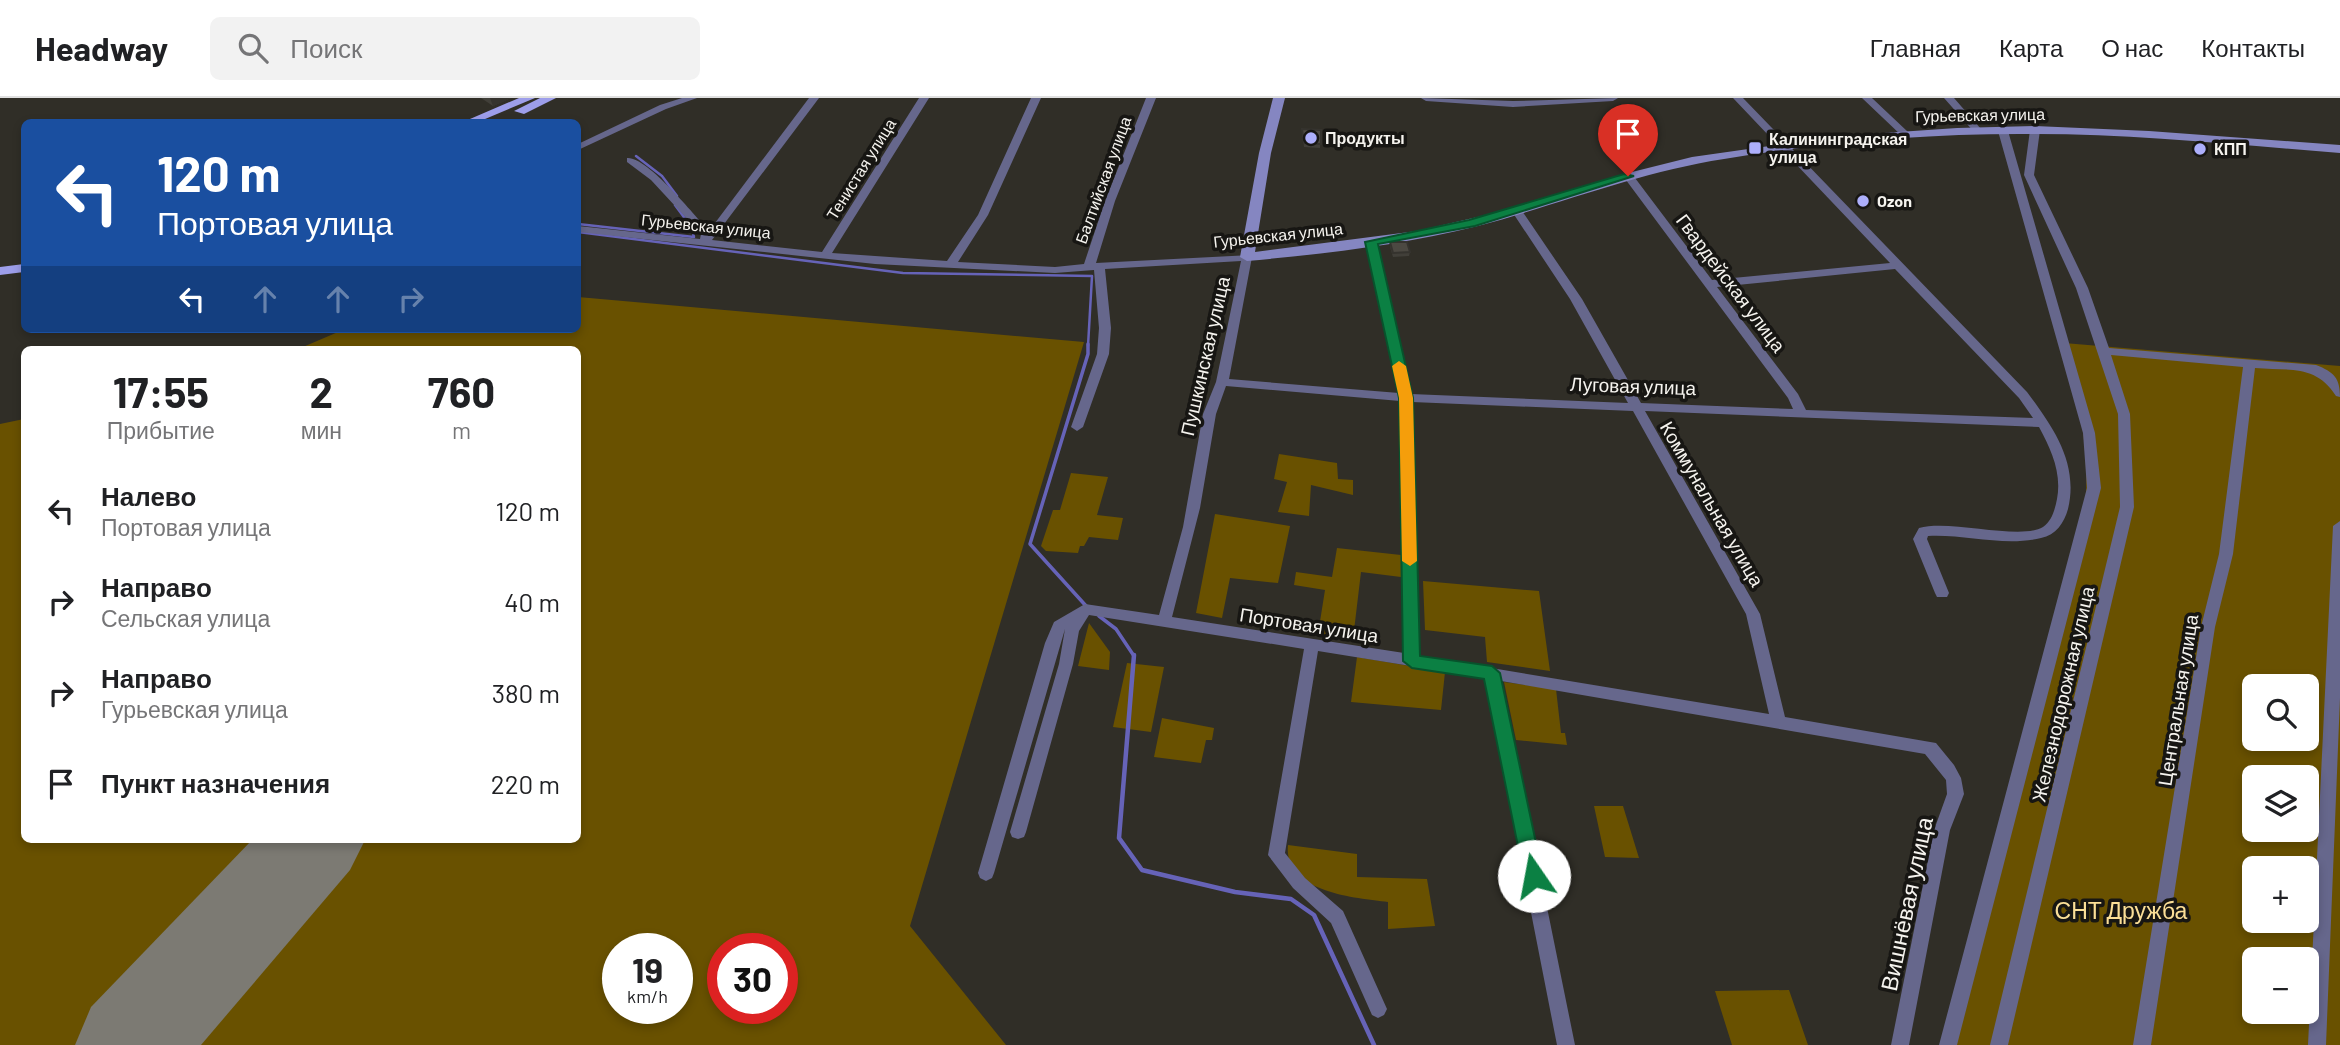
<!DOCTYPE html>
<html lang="ru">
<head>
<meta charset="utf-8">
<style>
	body { margin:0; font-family:Barlow,sans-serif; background:#f2f2f2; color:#202124; height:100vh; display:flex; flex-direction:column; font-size:26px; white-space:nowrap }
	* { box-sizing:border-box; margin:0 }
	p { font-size:23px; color:#757577 }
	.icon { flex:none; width:38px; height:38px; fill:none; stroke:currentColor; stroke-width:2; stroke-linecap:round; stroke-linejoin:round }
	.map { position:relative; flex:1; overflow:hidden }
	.side { position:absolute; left:21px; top:248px; width:560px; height:497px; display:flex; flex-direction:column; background:#fff; border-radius:10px; box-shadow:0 4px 10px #0003 }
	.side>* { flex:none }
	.guide { position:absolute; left:21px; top:21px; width:560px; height:214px; border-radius:10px; box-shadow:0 4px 10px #0003; background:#1a4fa0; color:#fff; overflow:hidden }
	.tools { position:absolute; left:2242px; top:576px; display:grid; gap:14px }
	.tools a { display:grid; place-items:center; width:77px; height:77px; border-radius:10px; background:#fff; box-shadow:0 4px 10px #0003; font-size:35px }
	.speed { position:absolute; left:602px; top:835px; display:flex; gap:14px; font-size:35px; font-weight:700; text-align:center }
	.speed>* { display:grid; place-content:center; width:91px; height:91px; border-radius:50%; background:#fff; box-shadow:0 4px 10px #0003; line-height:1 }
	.speed small { font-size:18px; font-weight:400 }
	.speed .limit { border:10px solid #d22; background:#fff; color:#111 }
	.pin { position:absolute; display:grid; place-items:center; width:60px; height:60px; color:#fff; margin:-72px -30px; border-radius:50% 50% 50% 0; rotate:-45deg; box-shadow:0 0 7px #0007 }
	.pin .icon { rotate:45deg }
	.me { position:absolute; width:77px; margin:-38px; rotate:348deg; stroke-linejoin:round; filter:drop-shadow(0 0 5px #0008) }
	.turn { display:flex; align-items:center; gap:24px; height:147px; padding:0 21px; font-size:32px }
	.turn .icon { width:91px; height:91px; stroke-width:2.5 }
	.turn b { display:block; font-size:49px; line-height:60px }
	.lanes { display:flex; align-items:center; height:66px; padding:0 21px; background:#0003; justify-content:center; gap:35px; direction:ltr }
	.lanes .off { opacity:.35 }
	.eta { display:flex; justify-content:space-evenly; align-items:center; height:119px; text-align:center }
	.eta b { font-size:42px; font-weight:700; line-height:49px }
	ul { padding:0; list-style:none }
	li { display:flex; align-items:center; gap:21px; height:91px; padding:0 21px }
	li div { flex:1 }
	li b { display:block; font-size:26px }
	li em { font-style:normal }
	header { display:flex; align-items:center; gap:42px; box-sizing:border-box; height:98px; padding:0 35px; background:#fff; border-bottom:2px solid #e0e0e0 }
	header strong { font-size:33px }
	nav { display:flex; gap:38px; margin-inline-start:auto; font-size:24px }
	.search { width:490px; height:63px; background:#f2f2f2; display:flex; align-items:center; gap:18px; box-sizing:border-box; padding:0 24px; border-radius:10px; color:#757577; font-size:26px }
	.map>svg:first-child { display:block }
	.green { fill:#695100; fill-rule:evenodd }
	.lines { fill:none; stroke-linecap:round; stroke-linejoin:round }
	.stream-far2 { stroke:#6663b8; stroke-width:2.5 }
	.stream-far1 { stroke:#6663b8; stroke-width:3.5 }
	.stream { stroke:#6663b8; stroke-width:4.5 }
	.runway { fill:#7c7a73; fill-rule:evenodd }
	.street { fill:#66678c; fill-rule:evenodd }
	.secondary { fill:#8586c1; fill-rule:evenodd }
	.primary { fill:#9d9eea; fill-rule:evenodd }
	.wall { fill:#413f39 }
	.shaded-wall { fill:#35332e }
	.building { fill:#4c4942; stroke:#35332e; stroke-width:2 }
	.route { fill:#0b8043; stroke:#07532c; stroke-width:2 }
	.slow { fill:#f59e0b }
	.poi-dot { fill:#adaffb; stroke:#171613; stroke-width:2.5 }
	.labels { text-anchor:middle; stroke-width:7; stroke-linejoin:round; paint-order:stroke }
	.far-street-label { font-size:16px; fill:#f5f3ee; stroke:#171613 }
	.far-poi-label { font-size:16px; font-weight:bold; fill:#f5f3ee; stroke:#171613; text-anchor:start }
	.street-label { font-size:19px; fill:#f5f3ee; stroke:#171613 }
	.near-street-label { font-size:23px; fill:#f5f3ee; stroke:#171613 }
	.near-park-label { font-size:23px; fill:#fbdf97; stroke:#171613 }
</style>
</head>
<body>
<header>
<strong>Headway</strong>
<div class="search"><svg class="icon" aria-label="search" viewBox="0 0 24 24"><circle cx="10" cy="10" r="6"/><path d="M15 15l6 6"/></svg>Поиск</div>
<nav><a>Главная</a><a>Карта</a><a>О нас</a><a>Контакты</a></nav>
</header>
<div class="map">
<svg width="2340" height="947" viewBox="0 0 2340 947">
	<rect width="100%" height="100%" fill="#302e27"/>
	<path class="green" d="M578,199L1084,244L910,828L1006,947H143L330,742H578V252H296L345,231H578ZM677,850V910H618V850ZM723,850H782V910H723Z
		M2064,245L2340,268V947H1956L2085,410C2090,349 2079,303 2064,245ZM2254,588H2306V640H2254ZM2254,679H2306V732H2254ZM2254,770H2306V822H2254ZM2254,861H2306V914H2254Z
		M24,321V742H302L114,947H0V326Z
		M1279,356L1337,365L1338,381L1353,382V397L1311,387L1309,418L1278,414L1287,384L1274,381Z
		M1071,375L1108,379L1097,417L1123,420L1118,442L1089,439L1084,448H1080L1078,455L1046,453L1041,448L1053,412H1060Z
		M1215,416L1290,428L1278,485L1230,480L1222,520L1196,515Z
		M1337,450L1401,457V479L1361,474L1353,541L1318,536L1325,492L1294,487L1296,474L1332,479Z
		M1423,483L1539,493L1550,573L1487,564L1485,539L1425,532Z
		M1089,525L1110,554L1109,572L1078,568Z
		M1357,559L1445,574L1441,612L1351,604Z
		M1127,565L1164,569L1151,634L1113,629Z
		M1504,584L1556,591L1561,635H1565L1567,647L1516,642Z
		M1162,620L1214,630L1212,642H1206L1201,665L1154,659Z
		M1594,708H1623L1639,760L1605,759Z
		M1288,747L1357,756V779L1427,781L1435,828L1388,831V804C1354,800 1283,794 1288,747Z
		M1789,892L1808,947H1732L1715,893Z"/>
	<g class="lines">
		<path class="stream-far2" d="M636,58L662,78L677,98
			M578,126L694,139L692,130L675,107
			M578,134L903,175L1092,178L1088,248"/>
		<path class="stream-far1" d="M1087,509L1030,446L1088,256V246
			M1099,518L1116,531L1134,558"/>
		<path class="stream" d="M1134,557L1119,740L1142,772L1235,794L1291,801L1314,817L1374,947"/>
		<path class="runway" d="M252,742H365L350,772L201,947H75L91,909Z"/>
		<path class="street" d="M682,0H697L666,11L578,52V46L660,7Z
			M809,0H819L712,142L822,154L919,0H929L832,155L947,163L978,117L1031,0H1041L988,117L958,164L1055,169L1084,166L1105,103L1146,0H1156L1115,103L1096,165L1251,157L1252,159L1229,281L1399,295L1366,144L1371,141L1376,144L1411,296L1628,305L1570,201L1511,112L1516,109L1520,110L1582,201L1641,305L1793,311L1788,300L1623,78L1632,76L1712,182L1890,165L1733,0H1743L2027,294C2053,329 2079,365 2068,411C2064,425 2056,437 2041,440C2004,449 1965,436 1928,438L1927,441L1949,495L1947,499H1937L1935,495L1913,441L1919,430C1951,421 2020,443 2043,429C2052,423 2055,411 2057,401C2062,375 2051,351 2039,329L1645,313L1760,516L1785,619L1936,645L1954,667L1961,680L1964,696L1950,732L1909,947H1891L1934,732L1947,696L1946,682L1925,656L1501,583L1575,947H1557L1485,580L1318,553L1285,755L1305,780L1343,813L1387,911L1384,917L1378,920L1372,917L1331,825L1293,790L1268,757L1304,551L1089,517L1079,533L1073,566L1026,734L1024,739L1018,741L1012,739L1010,734L1059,566L1065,531L994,775L992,780L986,783L980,780L978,775L1045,545L1054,524L1085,506L1159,517L1183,429L1203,316L1216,284L1241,163L1105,171L1111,230L1109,256L1083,329L1077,333L1071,329L1097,256L1099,230L1094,172L1055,175L875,166L578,134V128L700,141L701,136L651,82L627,64V60C647,58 694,117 709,133ZM1895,171L2019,300L2033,320L1806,312L1798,296L1717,189ZM1226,288L1400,303L1404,555L1172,519L1200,410L1216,316ZM1412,304L1633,313L1746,516L1769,616L1419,558Z
			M1421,0L1513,3L1618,0L1613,3L1513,9L1426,3Z
			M1862,0H1872L1908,34V38H1902Z
			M1944,0H1954L1981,31V35H1975Z
			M2035,29L2040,32L2034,77L2088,190L2109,250L2316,267C2334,274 2340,280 2340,299L2336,298C2316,266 2289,273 2255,270L2233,456L2215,529L2151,947H2133L2201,529L2219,456L2243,269L2111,257L2130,316L2134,409L2008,947H1990L2120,409L2118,316L2076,190L2024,77L2030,32Z
			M2003,30L2008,33L2095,335L2101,390L1957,947H1939L2087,390L2083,335L1998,33Z
			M2340,423V600L2326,947H2308L2333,428Z"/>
		<path class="secondary" d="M1273,0H1285L1271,55L1255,154L1417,133L1499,114L1624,76L1692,59L1840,38L1957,30L2035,28L2149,33L2340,47V55C2238,47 2137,36 2035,36C1931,35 1827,44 1724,61C1640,74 1560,106 1478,128C1402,147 1324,156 1247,163L1240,159L1259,55Z"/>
		<path class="primary" d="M519,0H535L478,24H463Z
			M540,0H556L524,16L514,13Z
			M24,166V174L0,177V169Z"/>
	</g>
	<path class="wall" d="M481,0H511L493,8Z
		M1302,31L1321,32L1320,50L1304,49Z
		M1390,144L1410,154L1409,158L1393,159L1390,149Z"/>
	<path class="shaded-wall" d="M490,0H511L493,8Z"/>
	<path class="building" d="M1302,31L1321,32V46L1304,45Z
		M1390,144H1407L1410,154L1393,155Z"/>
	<path class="route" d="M1624,76L1634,78L1475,128L1378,146L1413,300L1420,558L1492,568L1500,575L1543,778L1541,784L1534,787L1527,784L1524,778L1484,581L1412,570L1403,563L1399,300L1365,144L1469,122Z"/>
	<path class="slow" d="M1399,263L1406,268L1413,300L1417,463L1410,468L1402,463L1399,300L1392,268Z"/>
	<g class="poi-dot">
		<circle cx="1311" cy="40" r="7"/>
		<rect x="1748" y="43" width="14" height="14" rx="3.5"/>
		<circle cx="2200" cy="51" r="7"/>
		<circle cx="1863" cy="103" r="7"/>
	</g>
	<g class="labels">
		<g class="far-street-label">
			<text transform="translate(1980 17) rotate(-1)" y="6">Гурьевская улица</text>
			<text transform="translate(861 71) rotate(-58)" y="6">Тенистая улица</text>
			<text transform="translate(1103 82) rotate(-70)" y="6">Балтийская улица</text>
			<text transform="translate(706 128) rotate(6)" y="6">Гурьевская улица</text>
			<text transform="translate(1278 137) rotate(-6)" y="6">Гурьевская улица</text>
		</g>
		<g class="far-poi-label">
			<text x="1325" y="46">Продукты</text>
			<text x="1769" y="47">Калининградская<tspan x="1769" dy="18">улица</tspan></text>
			<text x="2214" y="57">КПП</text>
			<text x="1877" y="109">Ozon</text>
		</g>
		<g class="street-label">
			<text transform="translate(1731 185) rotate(53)" y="7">Гвардейская улица</text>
			<text transform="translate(1205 258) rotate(-77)" y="7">Пушкинская улица</text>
			<text transform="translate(1633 288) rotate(2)" y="7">Луговая улица</text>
			<text transform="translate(1712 406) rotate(60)" y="7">Коммунальная улица</text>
			<text transform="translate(1309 527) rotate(9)" y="7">Портовая улица</text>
			<text transform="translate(2063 596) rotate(-77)" y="7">Железнодорожная улица</text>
			<text transform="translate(2178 602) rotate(-81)" y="7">Центральная улица</text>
		</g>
		<g class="near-street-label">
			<text transform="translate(1907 806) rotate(-78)" y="8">Вишнёвая улица</text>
		</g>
		<g class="near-park-label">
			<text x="2121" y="821">СНТ Дружба</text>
		</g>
	</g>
</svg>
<div class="tools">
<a><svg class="icon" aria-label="search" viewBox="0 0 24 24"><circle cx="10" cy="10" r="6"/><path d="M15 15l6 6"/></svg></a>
<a><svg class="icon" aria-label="layers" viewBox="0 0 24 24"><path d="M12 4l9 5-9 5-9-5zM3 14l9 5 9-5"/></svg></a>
<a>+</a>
<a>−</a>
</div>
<div class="speed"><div>19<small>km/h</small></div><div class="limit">30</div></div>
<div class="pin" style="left:1628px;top:78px;background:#d93025"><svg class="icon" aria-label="arrive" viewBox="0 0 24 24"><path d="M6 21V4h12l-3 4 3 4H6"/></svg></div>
<svg class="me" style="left:1534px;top:778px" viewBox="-20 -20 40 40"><circle r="19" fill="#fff"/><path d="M0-13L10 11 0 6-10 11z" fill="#0b8043"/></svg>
<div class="guide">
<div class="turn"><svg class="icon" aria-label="left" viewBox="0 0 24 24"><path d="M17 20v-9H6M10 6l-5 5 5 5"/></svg><div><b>120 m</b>Портовая улица</div></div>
<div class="lanes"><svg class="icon" aria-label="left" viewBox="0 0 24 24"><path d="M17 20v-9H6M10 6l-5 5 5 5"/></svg><svg class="icon off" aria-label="ahead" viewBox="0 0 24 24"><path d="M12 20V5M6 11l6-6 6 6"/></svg><svg class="icon off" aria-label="ahead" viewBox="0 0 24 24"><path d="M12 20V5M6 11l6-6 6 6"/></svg><svg class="icon off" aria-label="right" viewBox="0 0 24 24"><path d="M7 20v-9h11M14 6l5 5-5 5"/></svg></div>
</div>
<section class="side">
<div class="eta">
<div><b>17:55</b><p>Прибытие</p></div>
<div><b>2</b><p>мин</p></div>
<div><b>760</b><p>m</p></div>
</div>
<ul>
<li><svg class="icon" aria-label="left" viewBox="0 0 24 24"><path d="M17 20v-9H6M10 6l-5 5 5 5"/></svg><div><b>Налево</b><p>Портовая улица</p></div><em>120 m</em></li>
<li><svg class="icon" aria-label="right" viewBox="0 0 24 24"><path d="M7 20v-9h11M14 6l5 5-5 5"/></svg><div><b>Направо</b><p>Сельская улица</p></div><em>40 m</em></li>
<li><svg class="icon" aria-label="right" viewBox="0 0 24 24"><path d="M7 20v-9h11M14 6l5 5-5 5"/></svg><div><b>Направо</b><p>Гурьевская улица</p></div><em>380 m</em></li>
<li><svg class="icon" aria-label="arrive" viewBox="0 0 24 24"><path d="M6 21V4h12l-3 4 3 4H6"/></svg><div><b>Пункт назначения</b></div><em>220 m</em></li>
</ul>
</section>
</div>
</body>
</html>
